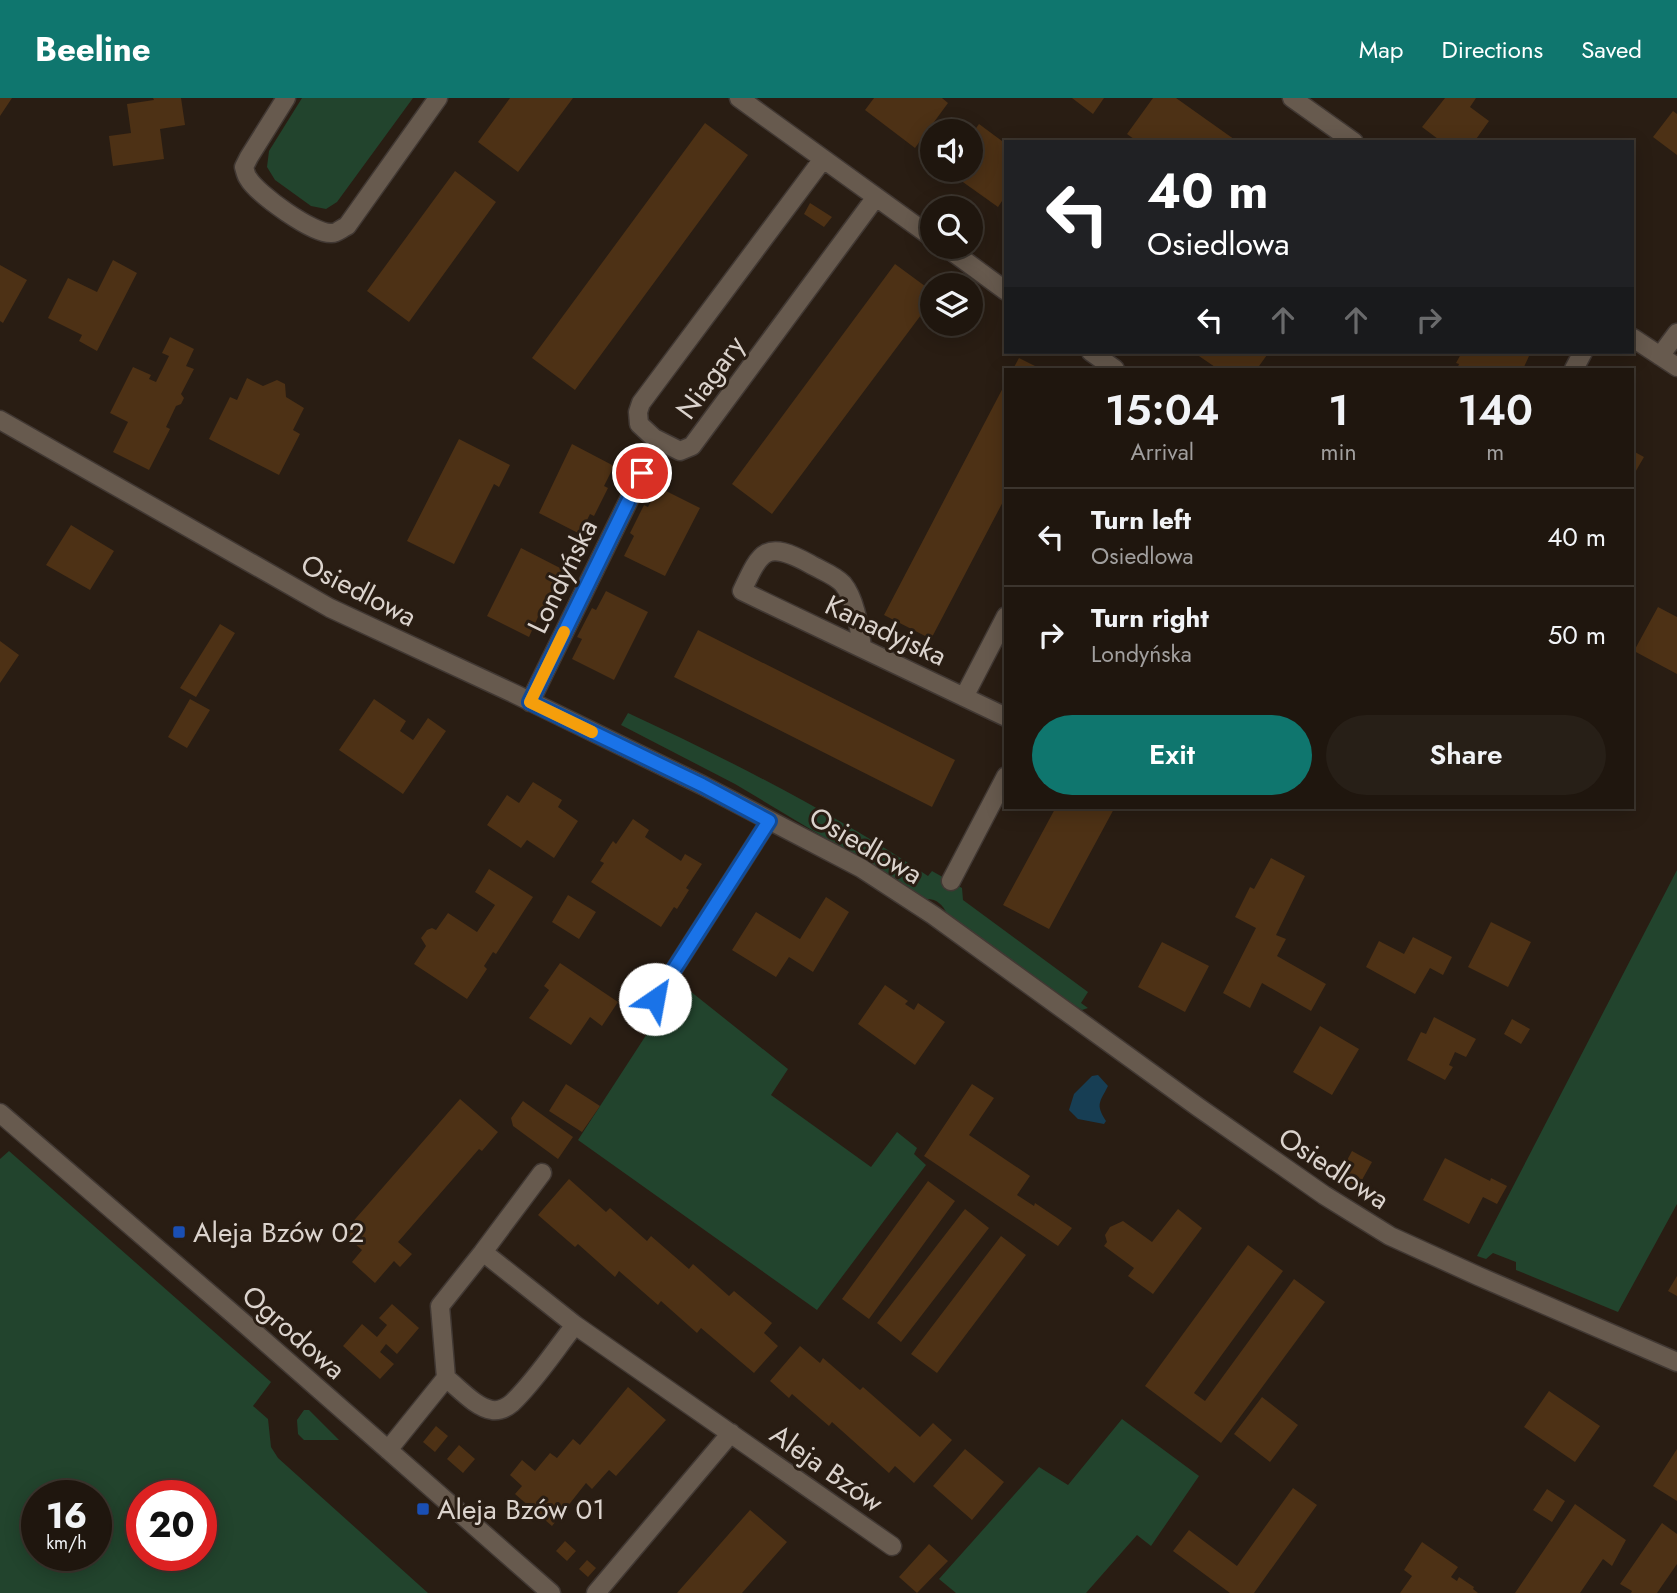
<!DOCTYPE html>
<html lang="en">
<head>
<meta charset="utf-8">
<style>
	body { margin:0; font-family:Jost,sans-serif; background:#271f17; color:#f1f3f6; height:100vh; display:flex; flex-direction:column; font-size:26px; white-space:nowrap }
	* { box-sizing:border-box; margin:0 }
	p { font-size:23px; color:#a19f9e }
	.icon { flex:none; width:38px; height:38px; fill:none; stroke:currentColor; stroke-width:2; stroke-linecap:round; stroke-linejoin:round }
	.map { position:relative; flex:1; overflow:hidden }
	.details { position:absolute; left:1004px; top:270px; width:630px; height:441px; display:flex; flex-direction:column; background:#1f160e; border-radius:0px; box-shadow:0 4px 18px #0003,0 0 0 2px #3c352e }
	.details>* { flex:none }
	.banner { position:absolute; left:1004px; top:42px; width:630px; height:214px; border-radius:0px; box-shadow:0 4px 18px #0003,0 0 0 2px #3c352e; background:#202124; color:#fff; overflow:hidden }
	.tools { position:absolute; left:920px; top:21px; display:grid; gap:14px }
	.tools a { display:grid; place-items:center; width:63px; height:63px; border-radius:50%; background:#1f160e; box-shadow:0 4px 18px #0003,0 0 0 2px #3c352e; font-size:35px }
	.speed { position:absolute; left:21px; top:1382px; display:flex; gap:14px; font-size:35px; font-weight:700; text-align:center }
	.speed>* { display:grid; place-content:center; width:91px; height:91px; border-radius:50%; background:#1f160e; box-shadow:0 4px 18px #0003,0 0 0 2px #3c352e; line-height:1 }
	.speed small { font-size:18px; font-weight:400 }
	.speed .limit { border:10px solid #d22; background:#fff; color:#111 }
	.pin { position:absolute; display:grid; place-items:center; width:60px; height:60px; color:#fff; margin:-30px; border:4px solid #fff; border-radius:50%; box-shadow:0 2px 7px #0007 }
	.me { position:absolute; width:77px; margin:-38px; rotate:33deg; stroke-linejoin:round; filter:drop-shadow(0 0 5px #0008) }
	.turn { display:flex; align-items:center; gap:24px; height:147px; padding:0 28px; font-size:32px }
	.turn .icon { width:91px; height:91px; stroke-width:2.5 }
	.turn b { display:block; font-size:49px; line-height:60px }
	.lanes { display:flex; align-items:center; height:66px; padding:0 28px; background:#0003; justify-content:center; gap:35px; direction:ltr }
	.lanes .off { opacity:.35 }
	.eta { display:flex; justify-content:space-evenly; align-items:center; height:119px; text-align:center }
	.eta b { font-size:42px; font-weight:600; line-height:49px }
	.action { display:flex; gap:14px; margin-top:auto; padding:14px 28px }
	.action a { flex:1; height:80px; border-radius:42px; background:#0f766e; color:#fff; font-size:28px; font-weight:600; line-height:80px; text-align:center }
	.action a+a { background:#271f17; color:#f1f3f6 }
	ul { padding:0; list-style:none }
	li { display:flex; align-items:center; gap:21px; height:98px; padding:0 28px; border-top:2px solid #3c352e }
	li div { flex:1 }
	li b { display:block; font-size:26px }
	li em { font-style:normal }
	header { display:flex; align-items:center; gap:42px; box-sizing:border-box; height:98px; padding:0 35px; background:#0f766e; color:#fff }
	header strong { font-size:33px }
	nav { display:flex; gap:38px; margin-inline-start:auto; font-size:24px }
	.map>svg:first-child { display:block }
	.green { fill:#22442d; fill-rule:evenodd }
	.water { fill:#173e54 }
	.building { fill:#4d3115 }
	.lines { fill:none; stroke-linecap:round; stroke-linejoin:round }
	.service-casing { stroke:#413833; stroke-width:19 }
	.minor-casing { stroke:#413833; stroke-width:21 }
	.service { stroke:#675a4e; stroke-width:16 }
	.minor { stroke:#675a4e; stroke-width:18 }
	.route-casing { stroke:#114b97; stroke-width:18 }
	.route { stroke:#1a73e8; stroke-width:12 }
	.slow { stroke:#f59e0b; stroke-width:12 }
	.transit-dot { fill:#1a4fb4; stroke:#291d13; stroke-width:2.5 }
	.labels { text-anchor:middle; stroke-width:6; stroke-linejoin:round; paint-order:stroke }
	.street-label { font-size:28px; fill:#dbd3cd; stroke:#291d13 }
	.poi-label { font-size:28px; fill:#dbd3cd; stroke:#291d13; text-anchor:start }
</style>
</head>
<body>
<header>
<strong>Beeline</strong>
<nav><a>Map</a><a>Directions</a><a>Saved</a></nav>
</header>
<div class="map">
<svg width="1677" height="1495" viewBox="0 0 1677 1495">
	<rect width="100%" height="100%" fill="#291d13"/>
	<path class="green" d="M302,0H413L337,104L326,111L311,108L275,82L267,69L269,53Z
		M628,615C732,663 833,715 928,778L932,773L962,790L963,802L1088,894L1081,905L1088,910L1082,912L1074,907L947,816C943,807 937,801 927,801L735,686L621,627Z
		M1677,772V1106L1618,1214L1516,1172V1164L1493,1155L1486,1161L1477,1158Z
		M685,889L788,971L771,997L871,1069L897,1034L917,1050L914,1056L926,1067L817,1212L578,1042L665,908Z
		M9,1053L271,1284L253,1308L268,1321L271,1349L278,1360L428,1495H0V1061ZM96,1398V1458H37V1398ZM142,1398H201V1458H142Z
		M304,1312H309L339,1342H304L298,1336L297,1322Z
		M1122,1321L1199,1378L1151,1448L1137,1437L1086,1495H956L939,1481L1039,1369L1068,1387Z"/>
	<path class="water" d="M1098,977L1108,988C1100,1004 1095,1006 1106,1023L1104,1026L1078,1021L1069,1012L1074,996L1092,978Z"/>
	<path class="building" d="M0,0H12L0,18Z
		M153,0H181L185,27L160,31L164,61L113,68L109,38L131,35L127,6L154,2Z
		M510,0H573L518,74L478,44Z
		M874,0H942L948,5L915,50L865,12Z
		M1072,0H1104L1093,16Z
		M1153,0H1176L1238,44H1138L1127,36Z
		M1445,0H1476L1470,9L1489,23L1474,44H1442L1422,29Z
		M1673,13L1677,16V57L1653,39Z
		M705,25L748,57L575,292L532,260Z
		M979,26L1006,46V97L998,109L946,72H971V37Z
		M455,73L496,104L409,224L367,193Z
		M810,105L832,119L824,129L804,116Z
		M113,162L137,175L97,253L79,243L82,237L48,220L68,180L97,194Z
		M895,166L933,194V201L772,416L732,386Z
		M0,167L27,182L3,225L0,223Z
		M170,239L194,251L186,268L194,271L181,296L184,300L181,306L176,308L166,329L170,331L149,372L113,354L128,324L110,315L133,269L151,277L149,281L156,284L169,258L162,255Z
		M1193,254H1269L1257,271H1218Z
		M1462,254H1522L1529,258L1524,269L1528,271H1457L1459,266L1456,265Z
		M1019,260L1041,271H1013Z
		M247,280L263,288L277,282L285,286L286,299L304,310L293,332L300,336L279,377L209,341L230,299L237,302Z
		M1006,284V398L931,541L884,517Z
		M459,341L510,367L499,389L494,386L454,466L407,443Z
		M572,346L614,368L604,388L608,390L594,418L590,416L580,436L539,415Z
		M1633,353L1644,359L1633,378Z
		M658,389L700,410L665,478L624,458L634,438L630,435L644,407L648,409Z
		M71,427L114,453L90,492L46,467Z
		M521,450L562,471L552,490L557,493L542,521L538,519L529,539L487,518Z
		M606,493L648,514L614,582L572,561L582,541L577,539L592,510L596,512Z
		M1658,509L1677,519V576L1634,553Z
		M220,526L235,535L196,599L180,590Z
		M698,532L955,662L932,709L674,579Z
		M0,543L19,557L0,585Z
		M190,601L210,612L187,650L168,639Z
		M374,601L406,623L400,633L413,642L428,620L446,633L403,696L339,652Z
		M533,684L562,702L558,709L578,723L554,760L527,742L521,750L487,727L507,697L519,705Z
		M1056,709H1115L1049,831L1003,807Z
		M633,721L649,732L645,739L681,763L685,756L702,766L686,790L689,792L677,811L674,809L661,829L591,784L604,765L600,763L613,743L616,746Z
		M1271,760L1305,778L1276,837L1286,841L1277,858L1326,886L1311,913L1262,885L1250,910L1223,895L1256,830L1235,819L1250,789L1254,791Z
		M489,771L533,799L496,856L493,854L484,868L487,871L467,901L414,866L426,848L421,840L427,832L432,830L436,832L448,815L477,834L495,807L475,794Z
		M568,797L596,814L579,841L552,824Z
		M826,799L849,814L813,874L789,859L776,879L732,852L756,814L800,841Z
		M1491,824L1531,844L1508,889L1468,869Z
		M1413,839L1452,859L1443,877L1430,870L1415,896L1366,869L1379,843L1404,856Z
		M1162,844L1209,868L1185,914L1138,889Z
		M560,865L618,904L602,928L590,919L571,947L529,920L549,892L544,888Z
		M885,887L908,903L905,906L914,912L918,905L945,924L915,967L858,926Z
		M1434,919L1476,941L1466,959L1455,954L1449,967L1453,969L1445,982L1407,962L1421,934L1426,936Z
		M1512,921L1530,931L1521,946L1504,936Z
		M1320,928L1359,951L1332,997L1293,974Z
		M566,986L600,1008L582,1034L549,1013Z
		M972,986L994,1000L969,1037L1030,1078L1017,1097L1034,1108L1035,1105L1072,1130L1058,1148L924,1058Z
		M460,1001L498,1034L482,1053L479,1051L398,1144L412,1156L400,1169L394,1163L375,1185L352,1164L362,1152L343,1135Z
		M523,1003L573,1039L558,1061L513,1028L511,1020Z
		M1352,1053L1372,1064L1358,1089L1338,1079Z
		M1445,1060L1490,1083L1491,1080L1507,1088L1497,1106L1483,1099L1469,1126L1423,1102Z
		M569,1081L606,1114L610,1110L647,1143L651,1138L689,1171L693,1166L729,1198L734,1193L772,1225L764,1235L778,1248L754,1275L701,1230L697,1235L661,1203L658,1207L619,1173L615,1179L578,1146L575,1149L538,1117Z
		M928,1083L955,1103L869,1221L842,1201Z
		M965,1111L989,1130L901,1244L877,1225Z
		M1178,1111L1202,1130L1153,1196L1128,1178L1134,1170L1104,1148L1107,1144L1105,1137L1110,1129L1123,1123L1152,1144Z
		M1001,1138L1026,1157L937,1275L911,1256Z
		M1248,1147L1283,1173L1194,1295L1205,1303L1294,1181L1325,1204L1221,1345L1145,1288Z
		M1677,1178V1198L1668,1193Z
		M392,1206L419,1230L397,1256L386,1246L380,1254L394,1266L380,1281L343,1248L362,1226L377,1239L387,1227L379,1220Z
		M800,1248L820,1265L823,1260L860,1292L863,1289L920,1339L933,1325L952,1342L914,1385L895,1368L889,1375L832,1324L829,1328L792,1296L789,1300L770,1283Z
		M628,1289L666,1322L616,1378L609,1372L592,1391L586,1385L552,1428L515,1396L522,1388L510,1377L522,1362L535,1373L550,1355L557,1360L573,1341L580,1347Z
		M1549,1293L1600,1328L1575,1364L1524,1329Z
		M1262,1299L1298,1327L1270,1364L1234,1336Z
		M436,1328L448,1338L435,1354L423,1344Z
		M459,1347L475,1361L463,1375L447,1361Z
		M965,1351L1004,1384L972,1422L933,1388Z
		M1677,1351V1403L1653,1388Z
		M1293,1390L1317,1407L1254,1495H1230L1173,1453L1189,1432L1237,1468Z
		M1547,1391L1565,1403L1552,1424L1533,1412Z
		M1575,1406L1626,1442L1612,1468L1603,1461L1580,1495H1515Z
		M750,1412L787,1444L742,1495H677Z
		M1662,1425L1677,1436V1466L1657,1495H1631L1632,1493L1620,1486Z
		M565,1443L576,1453L567,1463L556,1453Z
		M1422,1444L1458,1469L1451,1479L1457,1483L1459,1479L1474,1489L1473,1491L1478,1495H1400L1412,1478L1404,1472Z
		M929,1446L948,1463L917,1495L899,1479Z
		M587,1462L596,1470L588,1479L579,1471Z"/>
	<g class="lines">
		<g class="service-casing">
			<path id="service" d="M655,901L769,723"/>
		</g>
		<g class="minor-casing">
			<path id="minor" d="M286,0L249,59L244,69C245,72 246,78 248,80C257,96 314,137 332,135C337,135 342,130 347,128L438,0
				M739,0L933,140
				M1292,0L1354,44
				M823,61L641,305L638,314L639,326L654,340L680,353L692,348L876,99
				M946,149L1006,193
				M1633,240L1677,269
				M1091,254L1115,271
				M1660,258L1677,235
				M1574,271L1583,254
				M0,322L330,510L515,596L702,687L861,770L933,817L1198,1009L1324,1097L1390,1138L1478,1178L1677,1264
				M862,549C859,530 856,502 843,486C835,477 820,472 810,466C766,442 761,452 742,493L1006,619
				M964,599L1006,518
				M530,604L642,375
				M951,783L1006,678
				M0,1015L246,1227L551,1495
				M483,1154L542,1075
				M575,1227L892,1448
				M388,1352L446,1280L440,1208L483,1154L575,1227C555,1252 536,1282 512,1305C506,1310 499,1313 492,1312C475,1309 459,1290 446,1280
				M596,1495L731,1335"/>
		</g>
		<use href="#service" class="service"/>
		<use href="#minor" class="minor"/>
	</g>
	<g class="lines">
		<g class="route-casing">
			<path id="route" d="M642,375L530,604L702,687L769,723L655,901"/>
		</g>
		<use href="#route" class="route"/>
		<path class="slow" d="M564,534L530,604L592,634"/>
	</g>
	<g class="transit-dot">
		<rect x="172" y="1127" width="14" height="14" rx="3.5"/>
		<rect x="416" y="1404" width="14" height="14" rx="3.5"/>
	</g>
	<g class="labels">
		<g class="street-label">
			<text transform="translate(710 279) rotate(-54)" y="10">Niagary</text>
			<text transform="translate(562 478) rotate(-64)" y="10">Londyńska</text>
			<text transform="translate(359 492) rotate(27)" y="10">Osiedlowa</text>
			<text transform="translate(886 532) rotate(25)" y="10">Kanadyjska</text>
			<text transform="translate(866 747) rotate(30)" y="10">Osiedlowa</text>
			<text transform="translate(1334 1070) rotate(33)" y="10">Osiedlowa</text>
			<text transform="translate(294 1234) rotate(41)" y="10">Ogrodowa</text>
			<text transform="translate(827 1370) rotate(35)" y="10">Aleja Bzów</text>
		</g>
		<g class="poi-label">
			<text x="193" y="1144">Aleja Bzów 02</text>
			<text x="437" y="1421">Aleja Bzów 01</text>
		</g>
	</g>
</svg>
<div class="tools">
<a><svg class="icon" aria-label="sound" viewBox="0 0 24 24"><path d="M4 9h4l5-4v14l-5-4H4zM17 9q2 3 0 6"/></svg></a>
<a><svg class="icon" aria-label="search" viewBox="0 0 24 24"><circle cx="10" cy="10" r="6"/><path d="M15 15l6 6"/></svg></a>
<a><svg class="icon" aria-label="layers" viewBox="0 0 24 24"><path d="M12 4l9 5-9 5-9-5zM3 14l9 5 9-5"/></svg></a>
</div>
<div class="speed"><div>16<small>km/h</small></div><div class="limit">20</div></div>
<div class="pin" style="left:642px;top:375px;background:#d93025"><svg class="icon" aria-label="arrive" viewBox="0 0 24 24"><path d="M6 21V4h12l-3 4 3 4H6"/></svg></div>
<svg class="me" style="left:655px;top:901px" viewBox="-20 -20 40 40"><circle r="19" fill="#fff"/><path d="M0-13L10 11 0 6-10 11z" fill="#1a73e8"/></svg>
<div class="banner">
<div class="turn"><svg class="icon" aria-label="left" viewBox="0 0 24 24"><path d="M17 20v-9H6M10 6l-5 5 5 5"/></svg><div><b>40 m</b>Osiedlowa</div></div>
<div class="lanes"><svg class="icon" aria-label="left" viewBox="0 0 24 24"><path d="M17 20v-9H6M10 6l-5 5 5 5"/></svg><svg class="icon off" aria-label="ahead" viewBox="0 0 24 24"><path d="M12 20V5M6 11l6-6 6 6"/></svg><svg class="icon off" aria-label="ahead" viewBox="0 0 24 24"><path d="M12 20V5M6 11l6-6 6 6"/></svg><svg class="icon off" aria-label="right" viewBox="0 0 24 24"><path d="M7 20v-9h11M14 6l5 5-5 5"/></svg></div>
</div>
<section class="details">
<div class="eta">
<div><b>15:04</b><p>Arrival</p></div>
<div><b>1</b><p>min</p></div>
<div><b>140</b><p>m</p></div>
</div>
<ul>
<li><svg class="icon" aria-label="left" viewBox="0 0 24 24"><path d="M17 20v-9H6M10 6l-5 5 5 5"/></svg><div><b>Turn left</b><p>Osiedlowa</p></div><em>40 m</em></li>
<li><svg class="icon" aria-label="right" viewBox="0 0 24 24"><path d="M7 20v-9h11M14 6l5 5-5 5"/></svg><div><b>Turn right</b><p>Londyńska</p></div><em>50 m</em></li>
</ul>
<div class="action"><a>Exit</a><a>Share</a></div>
</section>
</div>
</body>
</html>
